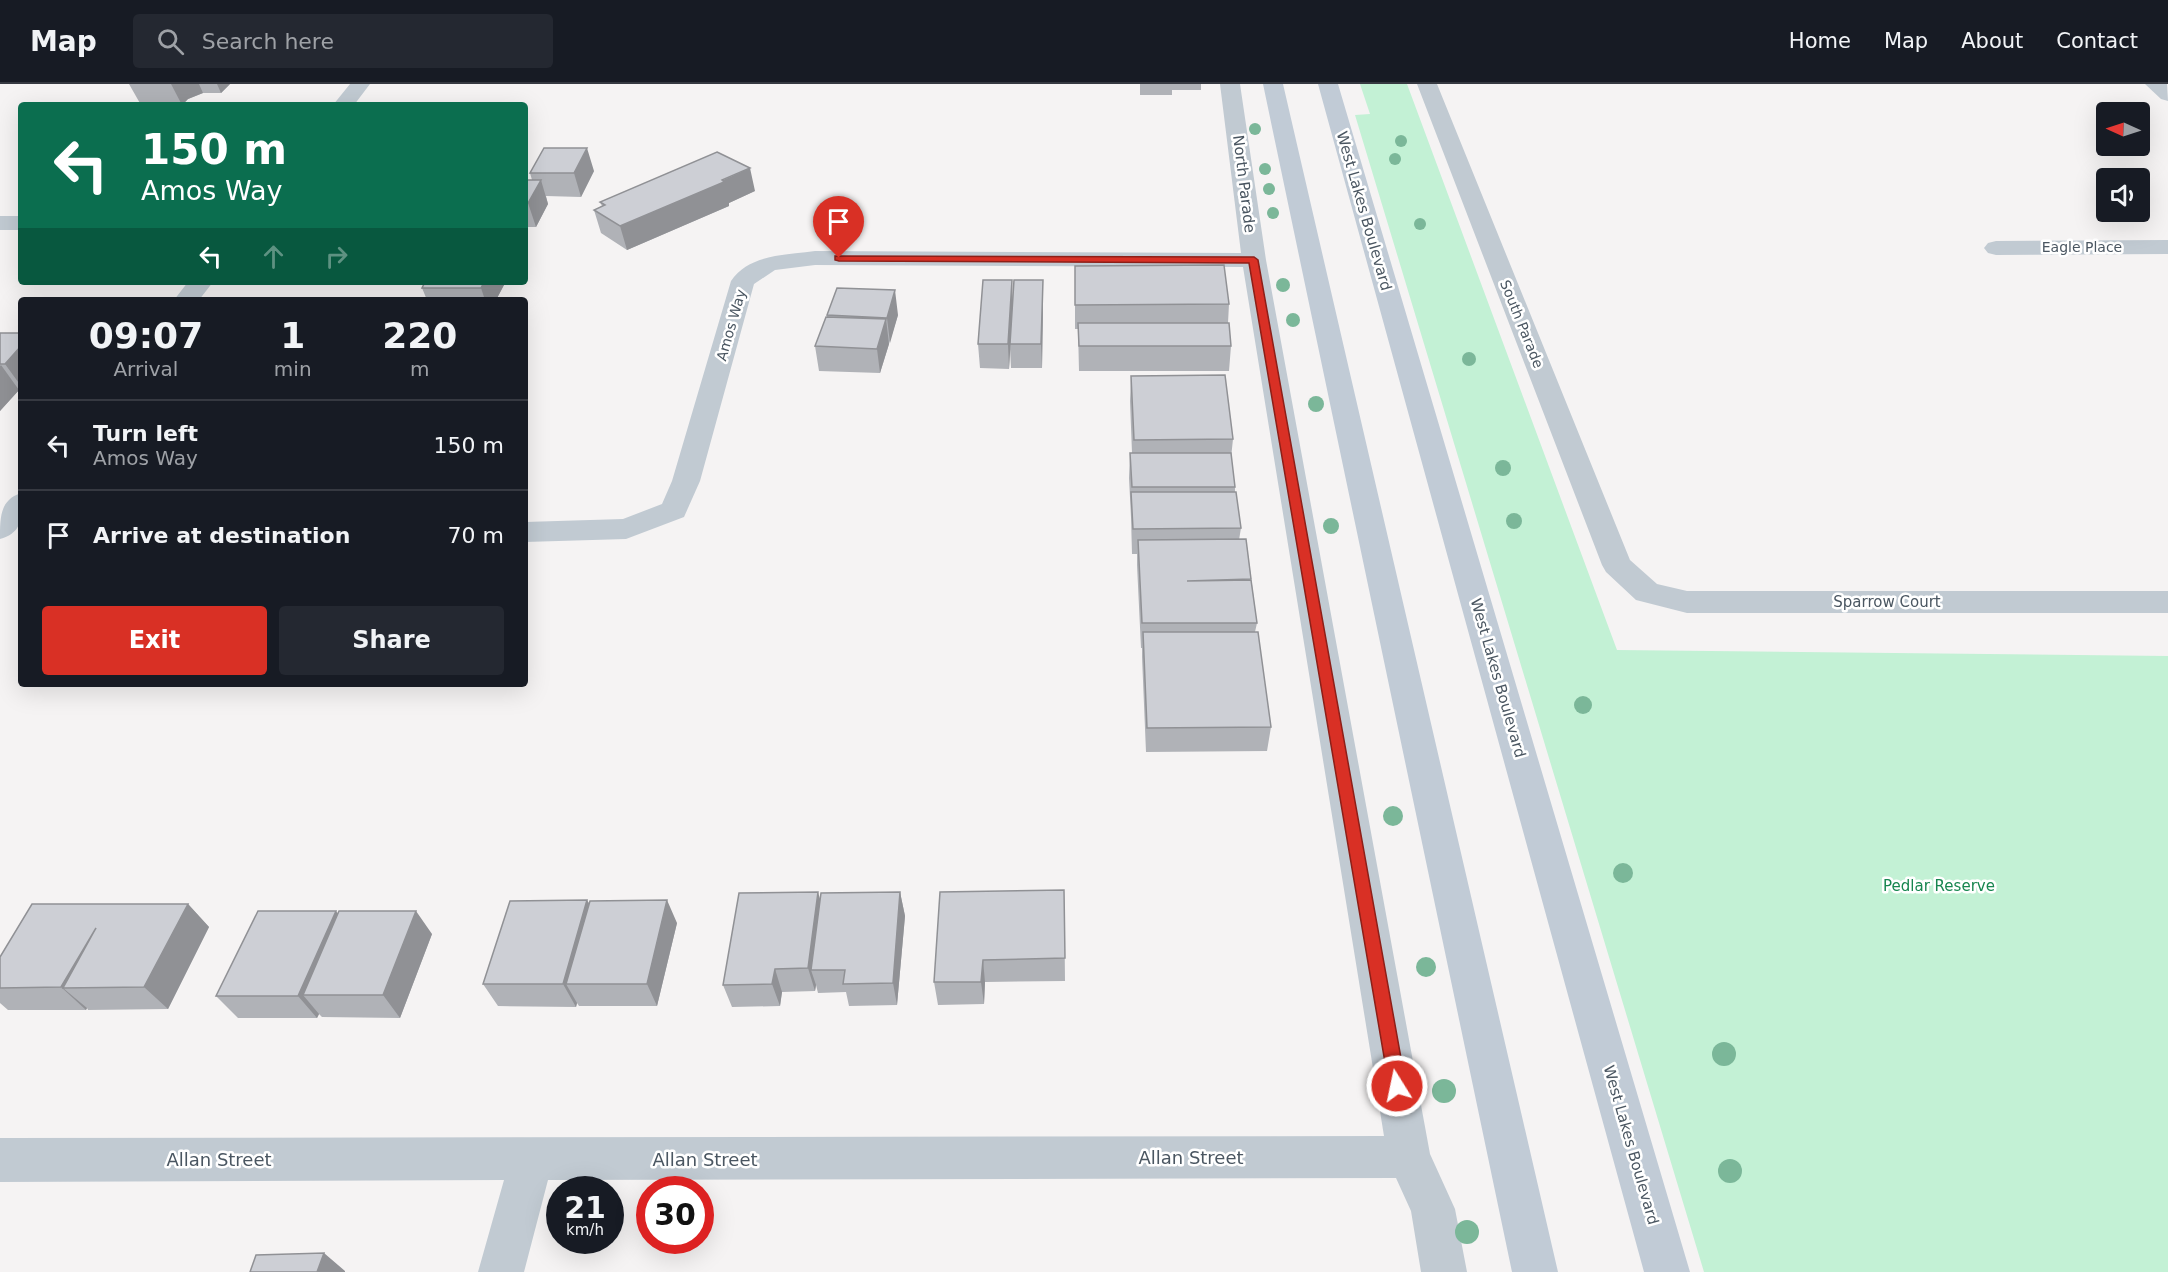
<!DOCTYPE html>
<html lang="en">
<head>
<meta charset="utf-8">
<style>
	body { margin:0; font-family:"DejaVu Sans",sans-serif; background:#242831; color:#f1f3f6; height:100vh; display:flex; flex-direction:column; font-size:22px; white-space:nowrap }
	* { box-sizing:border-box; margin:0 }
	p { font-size:20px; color:#9ea1a6 }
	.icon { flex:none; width:33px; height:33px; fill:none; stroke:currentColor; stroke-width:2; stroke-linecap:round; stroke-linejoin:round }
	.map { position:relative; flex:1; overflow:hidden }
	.side { position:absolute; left:18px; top:213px; width:510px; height:390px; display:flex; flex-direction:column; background:#171b24; border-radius:6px; box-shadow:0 6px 24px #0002 }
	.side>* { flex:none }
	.hud { position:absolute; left:18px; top:18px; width:510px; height:183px; border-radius:6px; box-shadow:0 6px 24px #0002; background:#0b6e4f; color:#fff; overflow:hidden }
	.needle { width:39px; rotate:273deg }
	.controls { position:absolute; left:2096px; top:18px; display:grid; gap:12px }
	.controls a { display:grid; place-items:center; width:54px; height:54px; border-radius:6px; background:#171b24; box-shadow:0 6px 24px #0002; font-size:30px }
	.speed { position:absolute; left:546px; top:1092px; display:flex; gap:12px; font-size:30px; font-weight:700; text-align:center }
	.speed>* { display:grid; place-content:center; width:78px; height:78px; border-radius:50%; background:#171b24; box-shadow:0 6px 24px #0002; line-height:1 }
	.speed small { font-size:15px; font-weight:400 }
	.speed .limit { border:9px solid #d22; background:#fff; color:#111 }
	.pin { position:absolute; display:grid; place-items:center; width:51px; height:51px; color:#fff; margin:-62px -26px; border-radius:50% 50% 50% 0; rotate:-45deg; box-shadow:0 0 6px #0007 }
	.pin .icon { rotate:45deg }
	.me { position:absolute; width:66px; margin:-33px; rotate:350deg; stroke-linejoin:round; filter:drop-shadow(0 0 4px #0008) }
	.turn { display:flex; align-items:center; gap:21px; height:126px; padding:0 24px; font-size:27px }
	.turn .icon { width:78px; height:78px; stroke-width:2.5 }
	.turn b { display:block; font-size:42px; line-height:51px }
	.lanes { display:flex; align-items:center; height:57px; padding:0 24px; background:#0003; justify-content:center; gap:30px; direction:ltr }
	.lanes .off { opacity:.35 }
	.eta { display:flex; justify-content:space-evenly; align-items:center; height:102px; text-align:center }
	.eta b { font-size:36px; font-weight:800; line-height:42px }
	.cta { display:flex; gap:12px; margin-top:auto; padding:12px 24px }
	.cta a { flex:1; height:69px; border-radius:6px; background:#d93025; color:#fff; font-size:24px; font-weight:800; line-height:69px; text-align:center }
	.cta a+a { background:#242831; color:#f1f3f6 }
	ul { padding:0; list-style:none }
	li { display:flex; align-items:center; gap:18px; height:90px; padding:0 24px; border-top:2px solid #363941 }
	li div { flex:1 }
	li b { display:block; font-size:22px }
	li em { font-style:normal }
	header { display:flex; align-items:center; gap:36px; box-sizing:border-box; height:84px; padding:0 30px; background:#171b24; border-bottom:2px solid #363941 }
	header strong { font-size:28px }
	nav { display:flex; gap:33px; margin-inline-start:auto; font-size:21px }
	.search { width:420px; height:54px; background:#242831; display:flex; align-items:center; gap:15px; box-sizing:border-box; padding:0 21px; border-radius:6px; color:#9ea1a6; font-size:22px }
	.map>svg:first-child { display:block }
	.green { fill:#c3f1d5 }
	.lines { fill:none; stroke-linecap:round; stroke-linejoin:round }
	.minor { fill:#c1cad2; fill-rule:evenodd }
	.secondary { fill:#c1cbd6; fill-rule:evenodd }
	.tree { fill:#7bb799 }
	.wall { fill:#b0b2b7 }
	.shaded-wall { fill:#909195 }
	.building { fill:#cdcfd5; stroke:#909195; stroke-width:1.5 }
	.route { fill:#d93025; stroke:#8d1f18; stroke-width:1.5 }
	.labels { text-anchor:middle; stroke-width:5; stroke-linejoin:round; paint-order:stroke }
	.far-street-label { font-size:14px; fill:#4a5661; stroke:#fff }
	.street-label { font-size:15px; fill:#4a5661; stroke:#fff }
	.park-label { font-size:15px; fill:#17864f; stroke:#fff }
	.near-street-label { font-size:18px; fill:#4a5661; stroke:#fff }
</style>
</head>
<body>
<header>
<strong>Map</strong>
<div class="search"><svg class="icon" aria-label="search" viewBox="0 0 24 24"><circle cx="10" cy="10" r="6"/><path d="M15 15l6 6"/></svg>Search here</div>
<nav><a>Home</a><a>Map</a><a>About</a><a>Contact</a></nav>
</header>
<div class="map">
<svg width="2168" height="1188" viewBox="0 0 2168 1188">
	<rect width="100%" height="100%" fill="#f5f3f3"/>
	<path class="green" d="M1360,0H1407L1617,566L2168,572V1188H1704L1355,31L1370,30Z"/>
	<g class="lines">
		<path class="minor" d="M350,0H370L354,21H333Z
			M1220,0H1240L1266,176L1430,1070L1455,1125L1467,1188H1421L1411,1127L1396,1094L548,1096L524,1188H478L504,1096L0,1098V1054L1384,1052L1243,183L815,181L775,186L754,200L700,397L684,433L626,455L525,458V438L623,435L662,420L672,397L731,197C749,170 786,171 815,167L1241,169Z
			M1417,0H1437L1630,476L1657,500L1687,507H2168V529H1687L1636,516L1606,488L1602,481Z
			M2145,0H2167L2168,17L2161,15Z
			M0,132H21V146H0Z
			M2168,156V170L1996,171L1988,169L1984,164L1988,159L1996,157Z
			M188,198H213L199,216H174Z
			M21,409C21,431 25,448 0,455C0,433 0,416 21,409Z"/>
		<path class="secondary" d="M1263,0H1283L1558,1188H1512Z
			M1318,0H1338L1690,1188H1644Z"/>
	</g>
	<g class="tree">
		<circle cx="1255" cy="45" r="6"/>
		<circle cx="1401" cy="57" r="6"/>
		<circle cx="1395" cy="75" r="6"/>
		<circle cx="1265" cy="85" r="6"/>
		<circle cx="1269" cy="105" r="6"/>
		<circle cx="1273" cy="129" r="6"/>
		<circle cx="1420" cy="140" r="6"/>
		<circle cx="1283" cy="201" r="7"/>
		<circle cx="1293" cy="236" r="7"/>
		<circle cx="1469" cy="275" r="7"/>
		<circle cx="1316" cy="320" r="8"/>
		<circle cx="1503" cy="384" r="8"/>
		<circle cx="1514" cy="437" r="8"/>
		<circle cx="1331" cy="442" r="8"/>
		<circle cx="1583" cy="621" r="9"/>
		<circle cx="1393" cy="732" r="10"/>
		<circle cx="1623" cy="789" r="10"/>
		<circle cx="1426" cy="883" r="10"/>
		<circle cx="1724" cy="970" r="12"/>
		<circle cx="1444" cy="1007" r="12"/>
		<circle cx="1730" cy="1087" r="12"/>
		<circle cx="1467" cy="1148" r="12"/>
	</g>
	<path class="wall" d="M129,0H230L221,9H203L188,15L182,21H141Z
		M1140,0H1201V6H1172V11H1140Z
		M594,87L581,113L546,112L548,120L536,143H525V96H532L530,89Z
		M755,107L729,119V122L627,166L601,149L594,126L602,122L600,118Z
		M1075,182L1229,220L1228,239L1231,262L1229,287H1079L1078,245H1075Z
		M1043,196V220L1042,284H1011L1010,265L1009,285L980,284L978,260L1013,215Z
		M425,198H503L504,201L496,216H427L422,204Z
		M827,231H898L880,289L819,287L815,262L827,233Z
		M0,249H21V304H18L19,306L0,327Z
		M1131,292L1233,355L1231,374L1235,403V408L1241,444L1239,456L1246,455L1257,539L1255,548L1271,643L1267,667L1146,668L1142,573V564H1141L1137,481V470H1132L1131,433L1129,394L1130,369H1132L1130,317Z
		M1064,806L1065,897L985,898L984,920L938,921L934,898Z
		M900,808L905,832L897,921L849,922L846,908L818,909L816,901L815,907L782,908L780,922L732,923L723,901L820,816Z
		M587,816L589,819L677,839L657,922H579L577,919L576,923L498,922L483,900Z
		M188,820L209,843L168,925L88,926L87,924L86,926H8L0,919V873Z
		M338,829L432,850L400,934L322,933L319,930L317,934H238L216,912Z"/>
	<path class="shaded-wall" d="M171,0H199L203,9L188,15L182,21Z
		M217,0H230L221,9Z
		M587,64L594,87L581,113L574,89Z
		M750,84L755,107L729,119V122L627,166L620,142Z
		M541,96L548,120L536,143L528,119Z
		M1012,196L1013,220L1009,285L1008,260Z
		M1043,196V220L1042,284L1041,260Z
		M484,198H503L504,201L496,216H485L481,204Z
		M895,206L898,231L890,259L887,234Z
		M886,235L889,260L880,289L877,265Z
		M21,262V302L5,280Z
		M1,281L19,306L0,327V282Z
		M818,808L825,832L811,886L816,901L815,907L808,884Z
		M900,808L905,832L897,921L893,899Z
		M587,816L599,840L566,900L577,919L576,923L563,900Z
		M667,816L677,839L657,922L647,900Z
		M188,820L209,843L168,925L144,903Z
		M336,827L353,850L303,911L319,930L317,934L298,912Z
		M416,827L432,850L400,934L383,911Z
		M96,844L63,904L87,924L86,926L61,903Z
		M983,876L985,898L984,920L981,898Z
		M775,885L782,908L780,922L772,900Z
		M324,1169L345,1187V1188H317Z"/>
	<path class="building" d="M544,64H587L574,89H530Z
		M717,68L750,84L722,96L724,98L620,142L594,126L605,121L600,118Z
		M525,96H541L528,119H525Z
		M1224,181L1229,220L1075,221V182Z
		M983,196H1012L1008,260H978Z
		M1014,196H1043L1041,260H1010Z
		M425,198H484L481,204H422Z
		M837,204L895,206L887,234L827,231Z
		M826,233L886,235L877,265L815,262Z
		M1078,239H1229L1231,262H1079Z
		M0,249H21V262L5,280H0Z
		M1225,291L1233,355L1134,356L1131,292Z
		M1130,369H1231L1235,403H1132Z
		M1131,408H1236L1241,444L1133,445Z
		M1246,455L1251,495L1187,497L1251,496L1257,539H1142L1138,456Z
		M1143,548H1258L1271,643L1147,644Z
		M1064,806L1065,874L983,876L981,898H934L940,808Z
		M818,808L808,884L775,885L772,900L723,901L739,809Z
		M900,808L893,899L843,900L845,886H811L821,809Z
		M587,816L563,900H483L510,817Z
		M667,816L647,900H566L590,817Z
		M32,820H188L144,903L63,904L96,844L61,903L0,904V873Z
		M258,827H336L298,912H216Z
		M339,827H416L383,911H303Z
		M324,1169L317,1188H250L256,1171Z"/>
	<path class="route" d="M835,172L1254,173L1258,176L1406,1002L1403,1008L1397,1011L1391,1008L1389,1002L1249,179L839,177L835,176Z"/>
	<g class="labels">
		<g class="far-street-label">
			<text x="2082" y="168">Eagle Place</text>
			<text transform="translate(1522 240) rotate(68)" y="5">South Parade</text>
			<text transform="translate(731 241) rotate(-74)" y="5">Amos Way</text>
		</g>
		<g class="street-label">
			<text transform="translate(1244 100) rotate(83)" y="5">North Parade</text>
			<text transform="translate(1364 127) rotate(74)" y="5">West Lakes Boulevard</text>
			<text x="1887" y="523">Sparrow Court</text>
			<text transform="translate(1498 594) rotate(74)" y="5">West Lakes Boulevard</text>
			<text transform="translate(1631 1061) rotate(74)" y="5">West Lakes Boulevard</text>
		</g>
		<g class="park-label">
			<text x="1939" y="807">Pedlar Reserve</text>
		</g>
		<g class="near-street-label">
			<text x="1191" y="1080">Allan Street</text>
			<text x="219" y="1082">Allan Street</text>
			<text x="705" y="1082">Allan Street</text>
		</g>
	</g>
</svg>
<div class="controls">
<a><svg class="needle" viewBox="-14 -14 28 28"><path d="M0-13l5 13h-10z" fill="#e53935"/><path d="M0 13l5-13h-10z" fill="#9ea1a6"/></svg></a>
<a><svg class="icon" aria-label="sound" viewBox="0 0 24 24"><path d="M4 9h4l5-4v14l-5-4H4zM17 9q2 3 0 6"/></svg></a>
</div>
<div class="speed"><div>21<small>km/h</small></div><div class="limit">30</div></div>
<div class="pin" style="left:839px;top:174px;background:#d93025"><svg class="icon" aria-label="arrive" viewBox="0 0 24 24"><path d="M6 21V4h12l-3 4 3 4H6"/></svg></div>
<svg class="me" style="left:1397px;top:1002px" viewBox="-20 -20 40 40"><circle r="17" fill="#d93025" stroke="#fff" stroke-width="3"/><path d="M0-11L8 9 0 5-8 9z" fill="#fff"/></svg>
<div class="hud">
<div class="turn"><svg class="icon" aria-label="left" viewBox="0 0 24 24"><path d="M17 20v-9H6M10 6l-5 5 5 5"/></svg><div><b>150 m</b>Amos Way</div></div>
<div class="lanes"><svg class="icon" aria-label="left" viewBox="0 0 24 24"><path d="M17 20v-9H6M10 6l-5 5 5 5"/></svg><svg class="icon off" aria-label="ahead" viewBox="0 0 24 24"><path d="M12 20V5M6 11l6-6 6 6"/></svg><svg class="icon off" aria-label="right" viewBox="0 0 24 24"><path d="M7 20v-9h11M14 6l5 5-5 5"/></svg></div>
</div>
<section class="side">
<div class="eta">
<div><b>09:07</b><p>Arrival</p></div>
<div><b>1</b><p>min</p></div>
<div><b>220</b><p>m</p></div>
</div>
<ul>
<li><svg class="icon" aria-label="left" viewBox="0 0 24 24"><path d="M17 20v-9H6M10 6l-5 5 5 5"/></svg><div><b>Turn left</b><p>Amos Way</p></div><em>150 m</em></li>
<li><svg class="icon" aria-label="arrive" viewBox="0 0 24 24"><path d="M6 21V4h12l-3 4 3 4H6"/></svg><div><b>Arrive at destination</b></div><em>70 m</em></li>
</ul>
<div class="cta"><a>Exit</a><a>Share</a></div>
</section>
</div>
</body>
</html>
